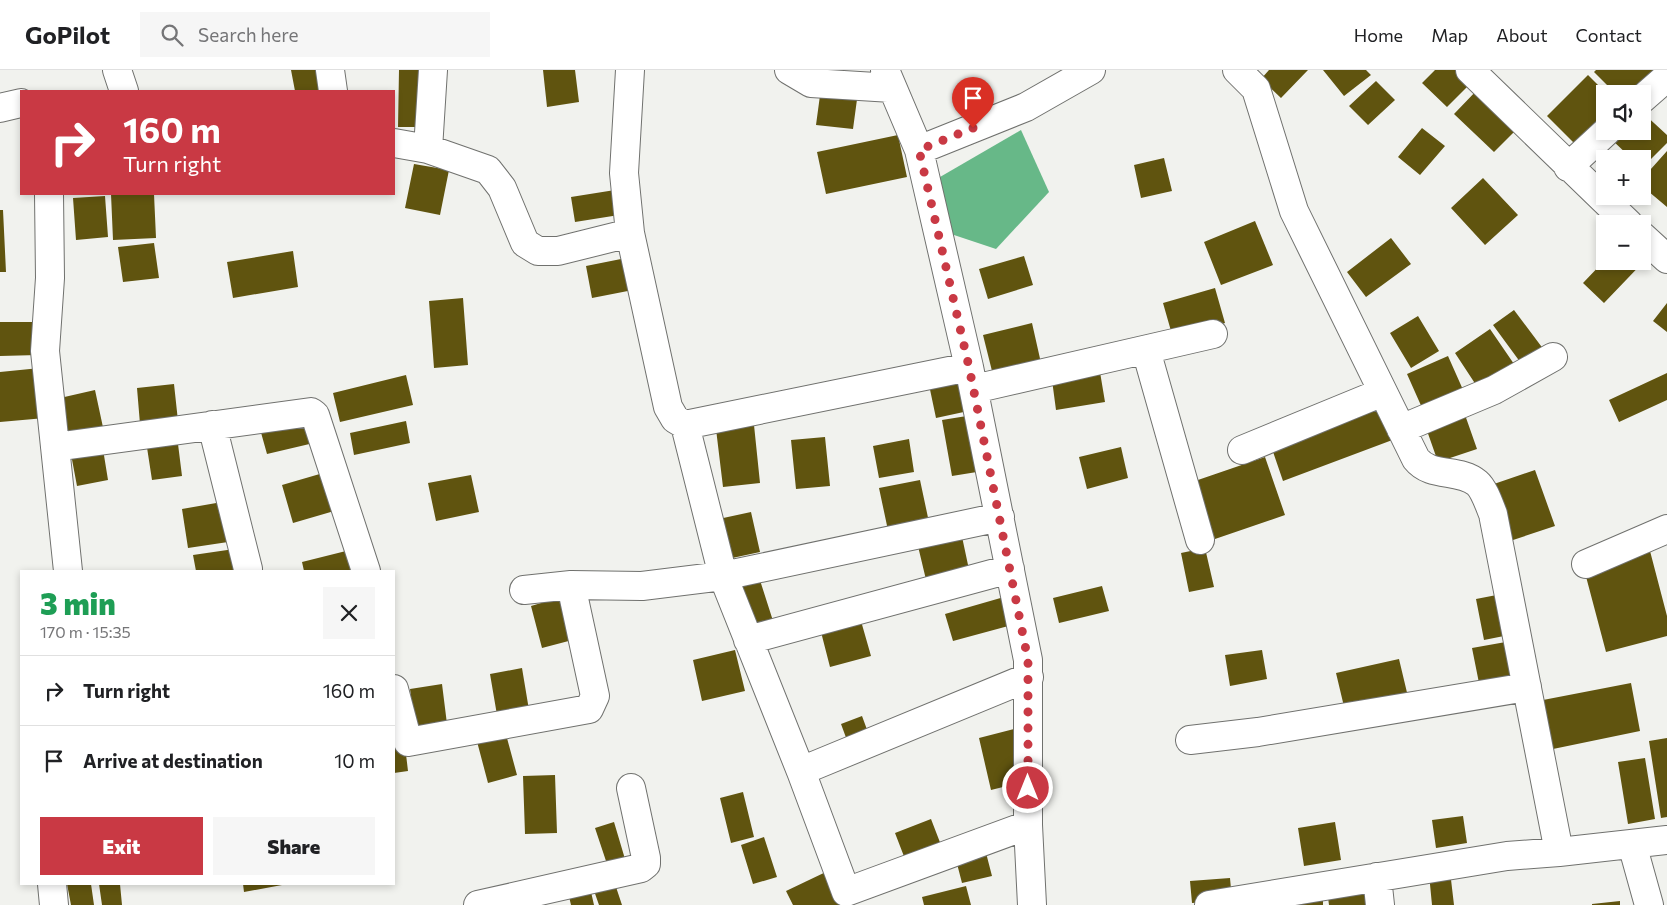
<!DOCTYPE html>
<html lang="en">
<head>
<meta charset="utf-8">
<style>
	body { margin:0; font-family:Commissioner,sans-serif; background:#f6f6f6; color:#202124; height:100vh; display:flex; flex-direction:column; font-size:19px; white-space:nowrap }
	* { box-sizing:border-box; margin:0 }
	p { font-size:16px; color:#757577 }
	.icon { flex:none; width:28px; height:28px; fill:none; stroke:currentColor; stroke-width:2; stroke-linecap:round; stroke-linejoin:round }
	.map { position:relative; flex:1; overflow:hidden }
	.drawer { position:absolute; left:20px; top:500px; width:375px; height:315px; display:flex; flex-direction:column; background:#fff; border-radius:0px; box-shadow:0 2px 8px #0003 }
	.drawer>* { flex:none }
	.top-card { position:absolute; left:20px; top:20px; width:375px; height:105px; border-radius:0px; box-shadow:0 2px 8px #0003; background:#c93944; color:#fff; overflow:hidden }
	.tools { position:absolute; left:1596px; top:15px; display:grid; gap:10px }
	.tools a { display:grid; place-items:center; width:55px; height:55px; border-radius:0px; background:#fff; box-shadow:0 2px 8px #0003; font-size:25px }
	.pin { position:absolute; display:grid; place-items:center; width:42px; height:42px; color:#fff; margin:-51px -21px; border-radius:50% 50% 50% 0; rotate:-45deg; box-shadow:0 0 5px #0007 }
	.pin .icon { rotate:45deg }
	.me { position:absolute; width:55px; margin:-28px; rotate:0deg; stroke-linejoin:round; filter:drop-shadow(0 0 4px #0008) }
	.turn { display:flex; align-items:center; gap:18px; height:105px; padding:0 20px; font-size:22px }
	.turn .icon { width:65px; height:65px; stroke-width:2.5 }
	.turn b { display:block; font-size:35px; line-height:42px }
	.round { display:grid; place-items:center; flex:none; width:52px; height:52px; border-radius:0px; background:#f6f6f6 }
	.summary { display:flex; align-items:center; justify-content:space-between; height:85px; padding:0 20px }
	h1 { font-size:30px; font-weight:800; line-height:38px; color:#1e9e55 }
	.button { display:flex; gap:10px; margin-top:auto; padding:10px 20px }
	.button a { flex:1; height:58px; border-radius:0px; background:#c93944; color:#fff; font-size:20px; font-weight:800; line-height:58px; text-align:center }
	.button a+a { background:#f6f6f6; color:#202124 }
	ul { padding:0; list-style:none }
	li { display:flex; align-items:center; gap:15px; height:70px; padding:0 20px; border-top:1px solid #e0e0e0 }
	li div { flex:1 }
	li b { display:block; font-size:19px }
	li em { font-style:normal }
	header { display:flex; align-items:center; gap:30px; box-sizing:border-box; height:70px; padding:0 25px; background:#fff; border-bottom:1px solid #e0e0e0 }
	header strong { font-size:24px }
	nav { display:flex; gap:28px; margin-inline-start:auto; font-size:18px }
	.search { width:350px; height:45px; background:#f6f6f6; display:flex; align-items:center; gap:12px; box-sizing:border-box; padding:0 18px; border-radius:0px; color:#757577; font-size:19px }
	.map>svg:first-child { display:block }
	.water { fill:#67b888 }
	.building { fill:#60540f }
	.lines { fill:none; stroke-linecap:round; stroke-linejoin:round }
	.minor-casing { stroke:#70716e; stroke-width:30 }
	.minor { stroke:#fff; stroke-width:28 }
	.route { stroke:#c93944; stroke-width:9; stroke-dasharray:0 16.2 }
</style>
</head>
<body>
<header>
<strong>GoPilot</strong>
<div class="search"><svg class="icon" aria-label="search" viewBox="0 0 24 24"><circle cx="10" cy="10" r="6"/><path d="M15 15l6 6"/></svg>Search here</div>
<nav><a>Home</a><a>Map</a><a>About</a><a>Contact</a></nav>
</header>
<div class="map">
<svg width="1667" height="835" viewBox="0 0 1667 835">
	<rect width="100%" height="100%" fill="#f1f2ee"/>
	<path class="water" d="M1021,60L1049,122L996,179L948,163L940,107Z"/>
	<path class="building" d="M291,0H327L331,21H295Z
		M399,0H427L426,57H398Z
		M543,0H575L579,32L547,37Z
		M1269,0H1308L1281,28L1261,9Z
		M1323,0H1366L1371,5L1344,26Z
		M1435,0H1457L1471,13L1447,37L1422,13Z
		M1596,0H1653L1660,7L1642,24H1616L1594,2Z
		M1588,5L1607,24L1605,54L1580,79L1547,46Z
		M1376,11L1395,30L1368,55L1349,36Z
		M821,18L858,22L853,59L816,55Z
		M1479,18L1519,57L1494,82L1454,44Z
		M1642,42L1667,65V73L1642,98V89H1632L1610,68L1617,61H1642Z
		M1422,58L1445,76L1420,105L1398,87Z
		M898,65L907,107L826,124L817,82Z
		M1667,81V137L1642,116V109Z
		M1164,88L1172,121L1141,128L1134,95Z
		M414,94L449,100L440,145L405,138Z
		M1483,108L1518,145L1485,175L1451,138Z
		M615,120L619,145L575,152L571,127Z
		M111,124H154L156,168L113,170Z
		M105,126L108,167L76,170L73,128Z
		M0,140H3L6,202H0Z
		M1255,151L1273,195L1221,215L1204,172Z
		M1391,168L1411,194L1366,227L1347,202Z
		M154,173L159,208L123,212L118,177Z
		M1642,179L1650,185L1604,233L1583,213L1604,191H1642Z
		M293,181L298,217L233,228L227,192Z
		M1024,186L1033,215L988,229L979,199Z
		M631,187L638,219L592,228L586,196Z
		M1215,218L1225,253L1173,268L1163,233Z
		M463,228L468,295L434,298L429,231Z
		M1667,233V262L1653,251Z
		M1514,240L1547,284L1526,300L1493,255Z
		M1418,246L1439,281L1411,298L1390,263Z
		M0,252H37L38,285L0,286Z
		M1032,253L1041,293L993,305L983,265Z
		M1490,259L1514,294L1478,318L1455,283Z
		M1448,286L1464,322L1423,340L1407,304Z
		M40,298L45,348L0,352V302Z
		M1100,302L1105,332L1056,340L1052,310Z
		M965,303L973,340L936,348L928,310Z
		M1667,303V330L1619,352L1609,330Z
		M406,305L413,335L340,352L333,323Z
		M174,314L178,351L140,354L137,318Z
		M95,320L104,362L69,369L60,328Z
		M1380,328L1395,369L1283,411L1269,370Z
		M1464,342L1477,379L1438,392L1425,355Z
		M973,345L983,401L952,406L942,350Z
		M311,346L318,372L267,384L260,359Z
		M406,351L410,373L354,385L350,363Z
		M754,355L760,413L723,417L716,359Z
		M177,366L182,406L152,410L146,371Z
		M825,367L830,416L796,419L791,370Z
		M909,369L914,402L879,408L873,376Z
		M102,373L108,410L77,416L70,379Z
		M1121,377L1128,408L1087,419L1079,387Z
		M1265,387L1285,445L1215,469L1195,411Z
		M1535,400L1555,456L1510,471L1491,415Z
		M330,401L341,439L293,453L282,415Z
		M471,405L479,442L436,451L428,413Z
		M920,410L930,457L889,465L879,418Z
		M222,432L228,472L188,478L182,439Z
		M751,442L760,482L723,490L714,450Z
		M961,462L971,509L928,518L917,472Z
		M241,478L244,501H196L193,485Z
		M1205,478L1214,517L1189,522L1181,483Z
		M354,479L360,501H304L302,492Z
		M1650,481L1667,546V566L1606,582L1584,499Z
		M758,504L774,554L750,561L734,512Z
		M1102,516L1109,541L1059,553L1053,528Z
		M1507,523L1514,564L1484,570L1476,529Z
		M568,525L580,568L542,578L531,536Z
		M1004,527L1012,555L953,571L945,544Z
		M861,551L871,586L830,597L821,562Z
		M1517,570L1523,604L1479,613L1472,578Z
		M735,580L745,621L702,631L693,590Z
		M1262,580L1267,609L1230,616L1225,585Z
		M1399,589L1409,631L1346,645L1336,603Z
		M522,598L529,640L497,645L490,604Z
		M1631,613L1640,661L1553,679L1543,630Z
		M442,614L447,654L415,658L410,619Z
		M862,646L869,665L848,673L841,654Z
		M504,657L517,705L488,713L475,664Z
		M403,659L408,701L394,703V660Z
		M1014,659L1027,711L991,720L979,668Z
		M1667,668V747L1661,748L1649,671Z
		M1645,688L1655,749L1628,754L1618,692Z
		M555,705L557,763L525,764L523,706Z
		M743,722L754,767L731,773L720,728Z
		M1463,746L1467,773L1436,778L1432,750Z
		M931,749L941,775L905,789L895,763Z
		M614,752L625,789L607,794L595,758Z
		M1335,752L1341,790L1304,796L1298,758Z
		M764,767L777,807L753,814L741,775Z
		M985,779L992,806L962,813L955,786Z
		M830,800L847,835H793L786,821Z
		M1450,801L1454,835H1432L1429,804Z
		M613,808L622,835H599L592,815Z
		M1230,808L1232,830L1192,833L1190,811Z
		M589,813L594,835H571L567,818Z
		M67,814H91L94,835H71Z
		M99,814H120L122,835H102Z
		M243,814H282V815L244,822Z
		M1371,815L1373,835H1329L1327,820Z
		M966,816L971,835H924L922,827Z
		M1323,826V835H1297V828Z
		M1620,831V835H1592V834Z"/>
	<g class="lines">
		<g class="minor-casing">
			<path id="minor" d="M117,0L124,21
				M330,0L333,21
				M630,0L624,103L630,163
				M789,0L811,13L892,18
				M885,0L919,80L1026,37L1091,0
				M1237,0L1256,19L1294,141L1416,389C1431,408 1459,398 1477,413C1484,419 1489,434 1493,444L1559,782
				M1470,0L1629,154
				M1642,29L1667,7
				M0,38L21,33
				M394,73L428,79L488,100L502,118L525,173L538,181H558L630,163L668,337L675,349L685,355L969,297
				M428,79L433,0
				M919,80L969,297L1028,590V755L1032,835
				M1568,97L1607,61
				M49,124L50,208L45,281L68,501
				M1642,166L1667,189
				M1146,280L1200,470
				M974,319L1213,264
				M212,355L248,499
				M685,355L723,506L802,704
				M1401,359L1494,320L1553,287
				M55,377L311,342L315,345L366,501
				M1242,380L1383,322
				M1586,494L1667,459
				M524,520L571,515L642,516L723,506L1000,447
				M748,570L1010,499
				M394,619L408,672L589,639L595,626L571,515
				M1190,670L1258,662L1527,617
				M1028,755L846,822L802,704L806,699L1029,607
				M1632,774L1649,835
				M1377,807L1380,835
				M52,814L54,835
				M478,835L641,798L646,794V788L631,718
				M1209,835L1507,786L1559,782L1667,770"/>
		</g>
		<use href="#minor" class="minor"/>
	</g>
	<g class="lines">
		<path class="route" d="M973,58L919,80L969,297L1028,590V718"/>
	</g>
</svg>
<div class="tools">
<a><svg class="icon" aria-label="sound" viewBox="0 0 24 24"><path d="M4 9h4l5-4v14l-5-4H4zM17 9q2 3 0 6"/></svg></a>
<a>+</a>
<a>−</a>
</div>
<div class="pin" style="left:973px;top:58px;background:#d93025"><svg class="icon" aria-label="arrive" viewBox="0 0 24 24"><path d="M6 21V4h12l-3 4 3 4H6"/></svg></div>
<svg class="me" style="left:1028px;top:718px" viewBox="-20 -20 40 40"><circle r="17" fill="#c93944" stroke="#fff" stroke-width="3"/><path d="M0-11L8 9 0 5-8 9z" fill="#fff"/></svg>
<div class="top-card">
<div class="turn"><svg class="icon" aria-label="right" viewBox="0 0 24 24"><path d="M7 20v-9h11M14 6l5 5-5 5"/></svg><div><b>160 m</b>Turn right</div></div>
</div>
<section class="drawer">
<div class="summary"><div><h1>3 min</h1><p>170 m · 15:35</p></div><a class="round"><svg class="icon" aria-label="close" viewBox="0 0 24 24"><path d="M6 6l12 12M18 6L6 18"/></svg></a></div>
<ul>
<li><svg class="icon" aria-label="right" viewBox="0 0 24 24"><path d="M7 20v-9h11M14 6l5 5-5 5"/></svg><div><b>Turn right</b></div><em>160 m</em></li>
<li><svg class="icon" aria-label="arrive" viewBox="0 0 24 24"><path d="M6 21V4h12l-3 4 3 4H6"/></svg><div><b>Arrive at destination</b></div><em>10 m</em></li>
</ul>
<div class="button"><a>Exit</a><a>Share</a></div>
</section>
</div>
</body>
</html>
